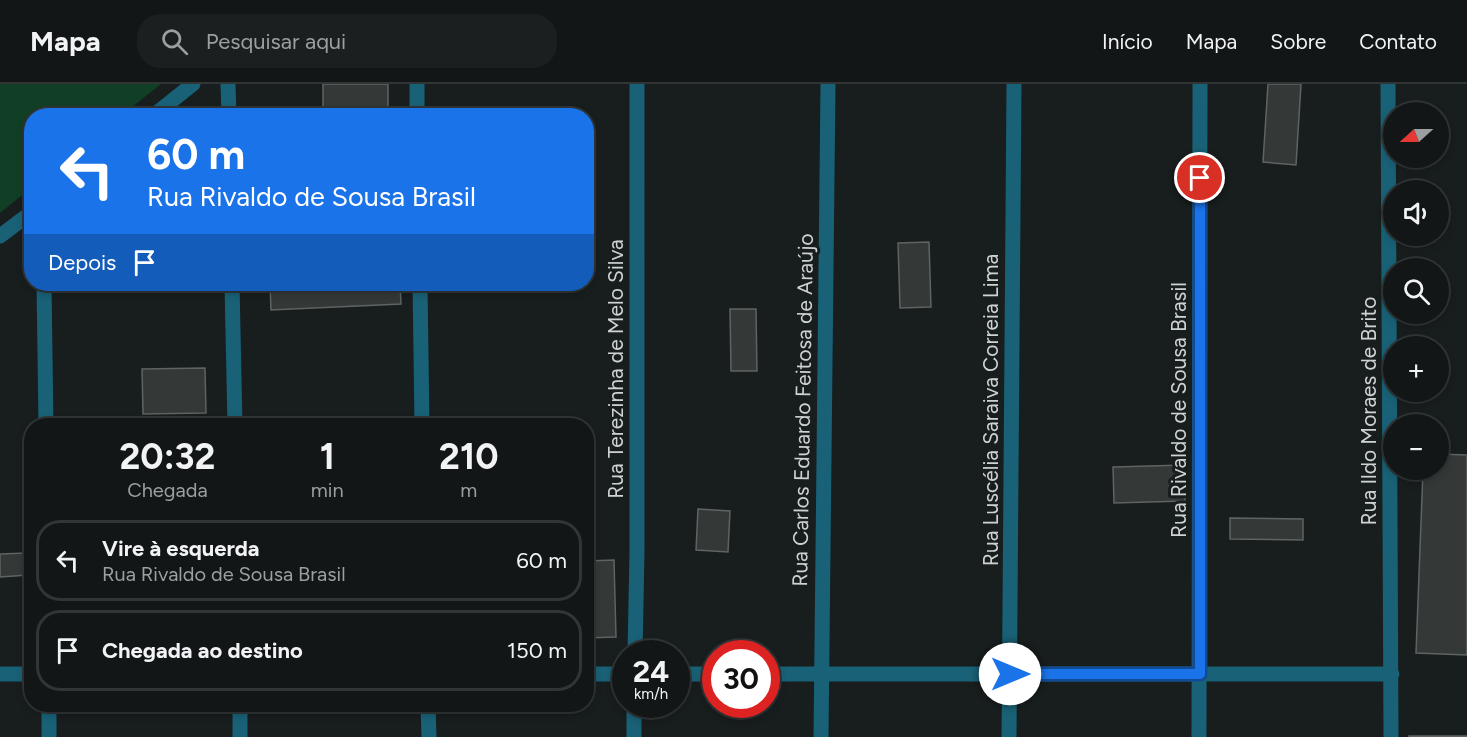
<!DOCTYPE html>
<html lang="pt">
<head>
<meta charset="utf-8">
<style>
	body { margin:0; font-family:Figtree,sans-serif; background:#1b1f1f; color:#f1f3f6; height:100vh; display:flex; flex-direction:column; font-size:22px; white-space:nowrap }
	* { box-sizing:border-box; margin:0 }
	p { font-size:20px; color:#9c9fa1 }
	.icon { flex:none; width:33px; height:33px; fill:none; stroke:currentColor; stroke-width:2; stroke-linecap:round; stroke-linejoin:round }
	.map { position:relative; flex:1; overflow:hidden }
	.side { position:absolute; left:24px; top:334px; width:570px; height:294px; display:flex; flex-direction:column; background:#121616; border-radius:24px; box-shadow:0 3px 9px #0003,0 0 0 2px #313535 }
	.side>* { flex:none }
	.banner { position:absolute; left:24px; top:24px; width:570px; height:183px; border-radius:24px; box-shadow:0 3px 9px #0003,0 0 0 2px #313535; background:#1a73e8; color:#fff; overflow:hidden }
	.needle { width:39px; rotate:249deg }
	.tools { position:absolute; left:1383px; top:18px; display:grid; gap:12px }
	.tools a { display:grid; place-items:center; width:66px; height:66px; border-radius:50%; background:#121616; box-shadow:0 3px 9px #0003,0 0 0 2px #313535; font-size:30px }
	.speed { position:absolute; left:612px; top:556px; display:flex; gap:12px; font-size:30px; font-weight:700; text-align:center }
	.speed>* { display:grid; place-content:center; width:78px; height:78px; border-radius:50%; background:#121616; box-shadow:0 3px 9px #0003,0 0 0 2px #313535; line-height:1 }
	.speed small { font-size:15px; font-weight:400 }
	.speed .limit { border:9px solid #d22; background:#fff; color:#111 }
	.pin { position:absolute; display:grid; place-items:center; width:51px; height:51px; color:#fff; margin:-26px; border:3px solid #fff; border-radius:50%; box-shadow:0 2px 6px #0007 }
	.me { position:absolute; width:66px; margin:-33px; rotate:90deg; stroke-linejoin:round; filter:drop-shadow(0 0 4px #0008) }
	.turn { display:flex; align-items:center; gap:21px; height:126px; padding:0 24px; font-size:27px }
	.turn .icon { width:78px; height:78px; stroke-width:2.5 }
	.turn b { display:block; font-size:42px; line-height:51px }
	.then { display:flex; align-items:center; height:57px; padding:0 24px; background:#0003; gap:12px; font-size:22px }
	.eta { display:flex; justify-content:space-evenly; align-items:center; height:102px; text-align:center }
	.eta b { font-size:36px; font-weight:700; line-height:42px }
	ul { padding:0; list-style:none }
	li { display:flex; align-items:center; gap:18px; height:81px; margin:0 12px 9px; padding:0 12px; border:3px solid #313535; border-radius:24px }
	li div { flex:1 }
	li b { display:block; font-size:22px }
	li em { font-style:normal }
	header { display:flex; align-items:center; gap:36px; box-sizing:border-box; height:84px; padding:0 30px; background:#121616; border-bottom:2px solid #313535 }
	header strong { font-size:28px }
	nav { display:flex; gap:33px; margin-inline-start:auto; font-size:21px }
	.search { width:420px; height:54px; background:#1b1f1f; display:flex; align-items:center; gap:15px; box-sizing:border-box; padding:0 21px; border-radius:24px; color:#9c9fa1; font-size:22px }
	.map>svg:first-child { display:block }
	.green { fill:#113f25 }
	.building { fill:#343938; stroke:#5e6462; stroke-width:1.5 }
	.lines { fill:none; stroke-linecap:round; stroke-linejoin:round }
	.street { stroke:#196176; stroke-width:15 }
	.route-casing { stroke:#114b97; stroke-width:15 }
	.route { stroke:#1a73e8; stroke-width:10 }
	.labels { text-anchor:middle; stroke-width:6; stroke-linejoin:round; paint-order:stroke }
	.street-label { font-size:21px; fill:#ced2d2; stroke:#181d1d }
</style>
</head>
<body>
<header>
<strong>Mapa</strong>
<div class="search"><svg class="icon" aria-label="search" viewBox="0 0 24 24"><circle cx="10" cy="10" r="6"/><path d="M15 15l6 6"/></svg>Pesquisar aqui</div>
<nav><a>Início</a><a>Mapa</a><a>Sobre</a><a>Contato</a></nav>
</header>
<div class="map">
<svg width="1467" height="653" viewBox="0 0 1467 653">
	<rect width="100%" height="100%" fill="#181d1d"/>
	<path class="green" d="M0,0H161L122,31L32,32L31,104L0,129Z"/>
	<path class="building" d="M323,0H388V26H323Z
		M1268,0H1301L1296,81L1263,78Z
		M929,158L931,223L900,224L898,159Z
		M270,200H400L401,220L271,226Z
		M730,225H756L757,287H731Z
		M205,284L206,329L143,330L142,285Z
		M1438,370L1467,371V571L1416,569L1423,386H1438Z
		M1184,381L1185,417L1114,419L1113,383Z
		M698,425L730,427L728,468L696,466Z
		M1230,434L1303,435V456L1230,455Z
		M26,469L28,491L0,493V470Z
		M614,476L616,553L586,554V477Z
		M1409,652H1467V653H1409Z"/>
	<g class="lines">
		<path class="street" d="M228,0L229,32
			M417,0V32
			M1388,0L1391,653
			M153,32L193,0
			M0,152L32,128
			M44,200L46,342
			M232,200L235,342
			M420,200L422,342
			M635,570L637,467V0
			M0,590H32
			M586,590H626
			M676,590H716
			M766,590H1392
			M49,621V653
			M240,621V653
			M428,621L429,653
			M634,653V621
			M821,653L828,0
			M1009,653L1014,0
			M1199,653L1200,0"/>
	</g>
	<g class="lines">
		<g class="route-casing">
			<path id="route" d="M1010,590H1200V94"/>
		</g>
		<use href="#route" class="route"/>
	</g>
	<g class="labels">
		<g class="street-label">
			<text transform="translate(616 285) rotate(-90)" y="7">Rua Terezinha de Melo Silva</text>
			<text transform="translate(803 326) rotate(-89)" y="7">Rua Carlos Eduardo Feitosa de Araújo</text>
			<text transform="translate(991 326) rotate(-90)" y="7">Rua Luscélia Saraiva Correia Lima</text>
			<text transform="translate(1179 326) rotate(-90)" y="7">Rua Rivaldo de Sousa Brasil</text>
			<text transform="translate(1369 327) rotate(-90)" y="7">Rua Ildo Moraes de Brito</text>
		</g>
	</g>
</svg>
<div class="tools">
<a><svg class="needle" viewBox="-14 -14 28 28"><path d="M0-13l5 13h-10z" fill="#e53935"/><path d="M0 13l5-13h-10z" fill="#9c9fa1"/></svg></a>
<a><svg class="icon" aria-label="sound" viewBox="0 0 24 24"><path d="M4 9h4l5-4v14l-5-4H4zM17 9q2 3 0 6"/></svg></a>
<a><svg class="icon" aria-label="search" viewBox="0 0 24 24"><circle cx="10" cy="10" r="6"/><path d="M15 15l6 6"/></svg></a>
<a>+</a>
<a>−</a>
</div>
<div class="speed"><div>24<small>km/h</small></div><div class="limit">30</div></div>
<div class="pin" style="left:1200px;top:94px;background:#d93025"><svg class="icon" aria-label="arrive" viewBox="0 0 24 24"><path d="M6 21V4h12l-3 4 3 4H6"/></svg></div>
<svg class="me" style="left:1010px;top:590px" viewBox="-20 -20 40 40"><circle r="19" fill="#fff"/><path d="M0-13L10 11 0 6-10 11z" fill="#1a73e8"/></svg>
<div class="banner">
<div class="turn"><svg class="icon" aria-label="left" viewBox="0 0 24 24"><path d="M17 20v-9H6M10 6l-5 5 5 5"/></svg><div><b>60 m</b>Rua Rivaldo de Sousa Brasil</div></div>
<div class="then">Depois<svg class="icon" aria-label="arrive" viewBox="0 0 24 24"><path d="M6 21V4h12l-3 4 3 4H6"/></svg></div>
</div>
<section class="side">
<div class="eta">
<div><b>20:32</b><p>Chegada</p></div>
<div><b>1</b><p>min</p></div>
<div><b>210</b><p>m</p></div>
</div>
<ul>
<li><svg class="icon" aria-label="left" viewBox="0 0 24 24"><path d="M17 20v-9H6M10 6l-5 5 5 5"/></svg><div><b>Vire à esquerda</b><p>Rua Rivaldo de Sousa Brasil</p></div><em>60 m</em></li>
<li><svg class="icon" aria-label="arrive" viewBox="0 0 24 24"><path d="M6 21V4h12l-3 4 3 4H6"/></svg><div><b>Chegada ao destino</b></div><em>150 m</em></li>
</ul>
</section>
</div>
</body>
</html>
